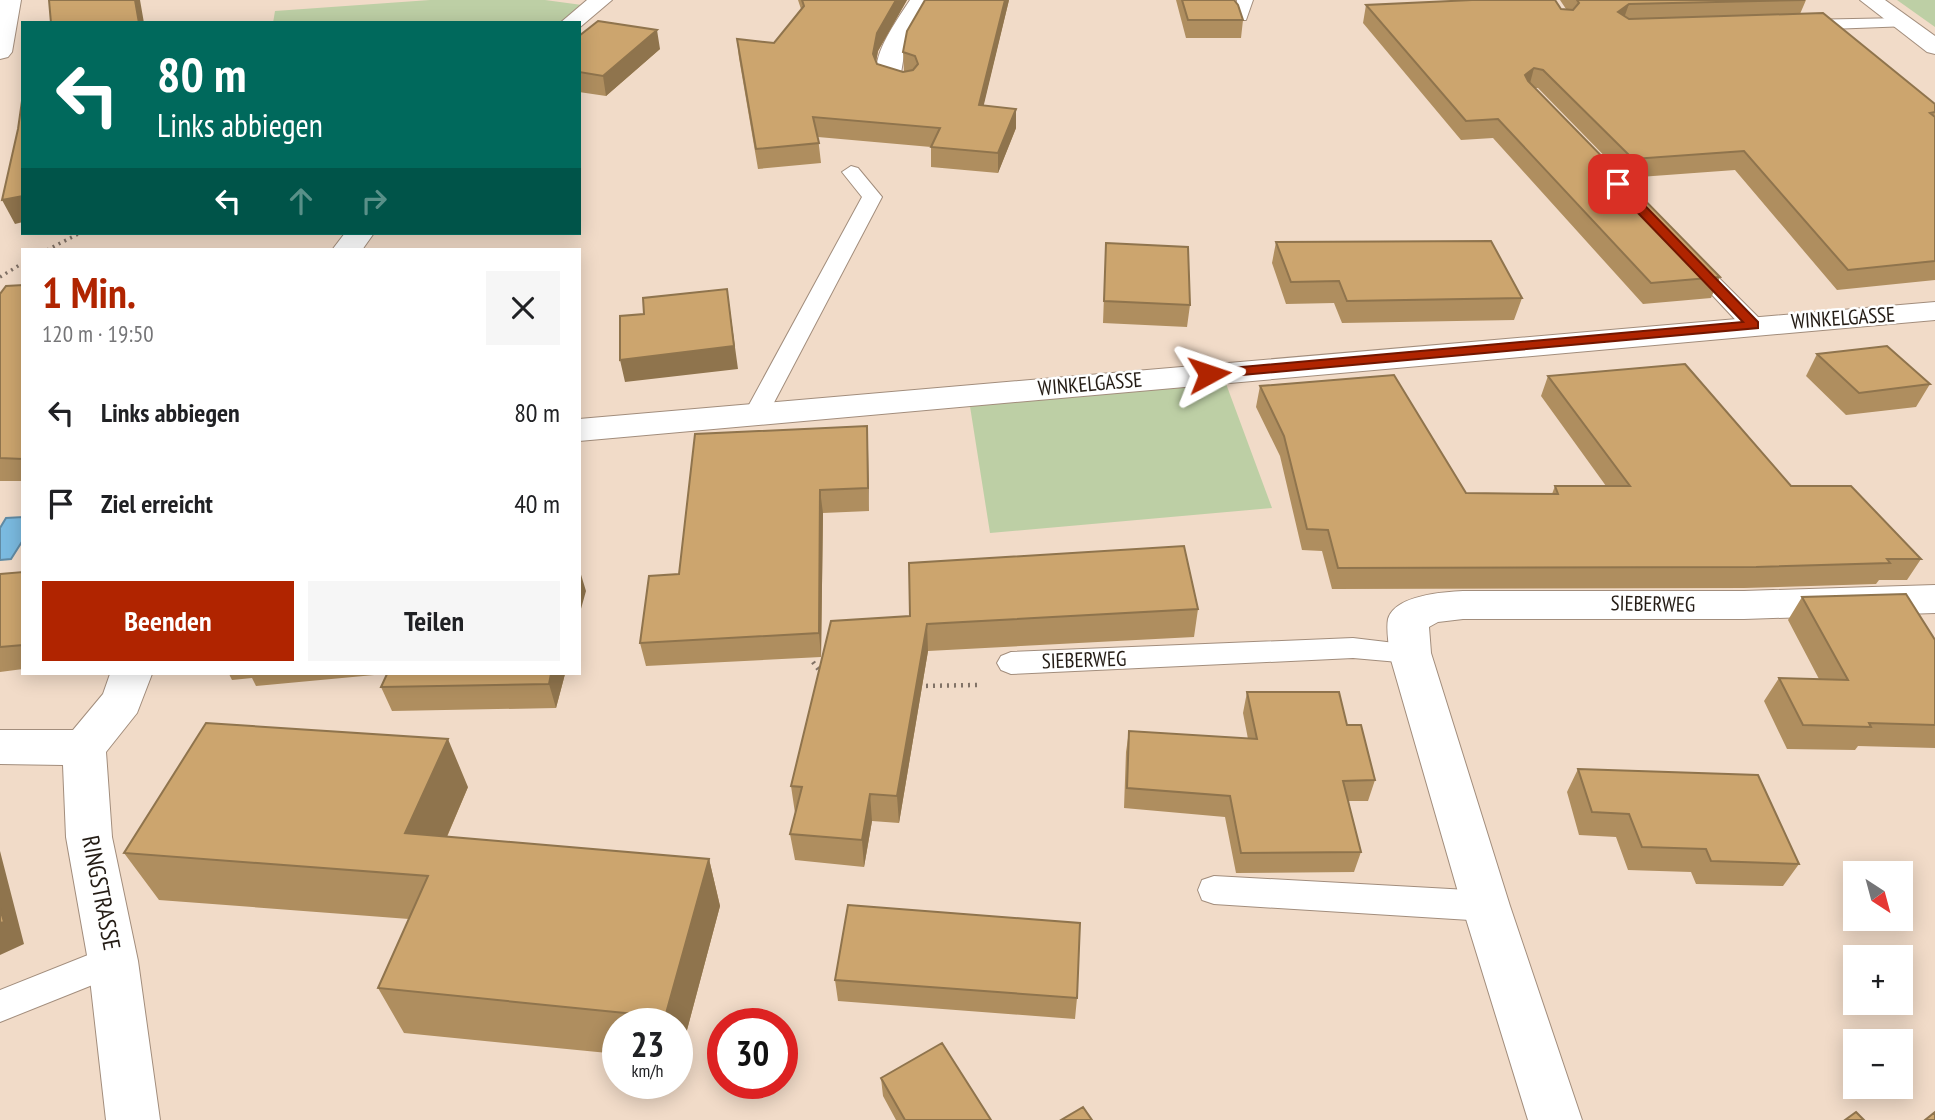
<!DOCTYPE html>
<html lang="de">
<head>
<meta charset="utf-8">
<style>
	body { margin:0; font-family:"PT Sans Narrow",sans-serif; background:#f6f6f6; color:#202124; height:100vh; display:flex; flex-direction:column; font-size:26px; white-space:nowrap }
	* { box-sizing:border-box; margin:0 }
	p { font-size:23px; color:#757577 }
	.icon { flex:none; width:38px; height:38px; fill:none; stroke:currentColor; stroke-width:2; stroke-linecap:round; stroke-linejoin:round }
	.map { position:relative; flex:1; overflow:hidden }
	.sheet { position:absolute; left:21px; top:248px; width:560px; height:427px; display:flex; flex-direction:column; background:#fff; border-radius:0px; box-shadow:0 4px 18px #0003 }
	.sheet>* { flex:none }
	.hud { position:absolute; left:21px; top:21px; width:560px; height:214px; border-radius:0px; box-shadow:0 4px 18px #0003; background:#00695c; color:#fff; overflow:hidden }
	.needle { width:46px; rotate:144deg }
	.tools { position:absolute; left:1843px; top:861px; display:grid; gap:14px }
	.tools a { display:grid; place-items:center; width:70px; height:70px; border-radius:0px; background:#fff; box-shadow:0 4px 18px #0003; font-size:35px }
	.speed { position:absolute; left:602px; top:1008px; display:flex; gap:14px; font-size:35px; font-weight:700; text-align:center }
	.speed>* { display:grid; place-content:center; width:91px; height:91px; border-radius:50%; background:#fff; box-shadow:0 4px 18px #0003; line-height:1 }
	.speed small { font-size:18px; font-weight:400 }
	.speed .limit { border:10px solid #d22; background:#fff; color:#111 }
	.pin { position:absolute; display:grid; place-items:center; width:60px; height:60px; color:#fff; margin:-30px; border-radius:14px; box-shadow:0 4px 10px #0006 }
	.me { position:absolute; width:77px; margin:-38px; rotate:85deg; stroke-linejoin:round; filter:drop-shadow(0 0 5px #0008) }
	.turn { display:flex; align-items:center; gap:24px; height:147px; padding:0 21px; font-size:32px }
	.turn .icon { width:91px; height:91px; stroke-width:2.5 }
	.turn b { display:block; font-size:49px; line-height:60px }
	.lanes { display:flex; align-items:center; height:66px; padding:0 21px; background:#0003; justify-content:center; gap:35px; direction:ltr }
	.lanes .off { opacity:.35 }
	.round { display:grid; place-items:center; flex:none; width:74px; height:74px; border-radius:0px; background:#f6f6f6 }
	.overview { display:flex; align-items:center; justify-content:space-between; height:119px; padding:0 21px }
	h1 { font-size:42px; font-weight:700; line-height:52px; color:#b02400 }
	.action { display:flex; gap:14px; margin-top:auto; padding:14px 21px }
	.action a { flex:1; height:80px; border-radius:0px; background:#b02400; color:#fff; font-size:28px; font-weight:700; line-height:80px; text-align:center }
	.action a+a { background:#f6f6f6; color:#202124 }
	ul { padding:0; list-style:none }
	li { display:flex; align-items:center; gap:21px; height:91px; padding:0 21px }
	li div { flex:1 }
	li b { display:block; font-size:26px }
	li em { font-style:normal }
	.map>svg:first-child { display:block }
	.green { fill:#bdcfa5 }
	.water { fill:#7bbbe1; stroke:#618ba4; stroke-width:2 }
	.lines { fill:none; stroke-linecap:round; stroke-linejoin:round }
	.service-casing { stroke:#a28d7c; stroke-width:2 }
	.minor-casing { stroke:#a28d7c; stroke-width:2 }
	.secondary-casing { stroke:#a28d7c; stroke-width:2 }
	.path-far1 { stroke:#817266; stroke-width:3.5; stroke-dasharray:2 4.5; stroke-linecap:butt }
	.path { stroke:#817266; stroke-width:4.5; stroke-dasharray:2 5; stroke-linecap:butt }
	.service { fill:#fff; fill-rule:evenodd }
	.minor { fill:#fff; fill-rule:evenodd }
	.secondary { fill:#fff; fill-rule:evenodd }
	.wall { fill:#af8e5f }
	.shaded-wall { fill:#8f744d }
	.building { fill:#cca56e; stroke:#8f744d; stroke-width:2 }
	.route { fill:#b02400; stroke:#721700; stroke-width:2 }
	.labels { text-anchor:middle; stroke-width:5; stroke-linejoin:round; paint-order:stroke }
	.street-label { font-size:21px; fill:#241c15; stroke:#fff }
	.near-street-label { font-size:24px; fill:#241c15; stroke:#fff }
</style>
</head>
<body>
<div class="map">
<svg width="1935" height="1120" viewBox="0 0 1935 1120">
	<rect width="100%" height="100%" fill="#f1dbc8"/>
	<path class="green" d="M430,0H545L582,5L559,23H273L275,11Z
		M1897,0H1935V27Z
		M1225,381L1272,508L990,533L969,400Z"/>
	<path class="water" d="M23,517V540L11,559L0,560V528L6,518Z"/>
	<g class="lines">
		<g class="service-casing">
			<path id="service" d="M1237,0H1253L1246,20H1236L1233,17Z
				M1903,18L1911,23L1909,26L1803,30L1795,25L1803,20Z
				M851,166L858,168L882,197L768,414L764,419L756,421L748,419L744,414L862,197L842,172Z
				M1691,255L1698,257L1761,320L1764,325L1761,330H1745L1684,265L1681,261L1684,257Z
				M1353,638L1420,646L1424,653L1420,660L1410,663L1353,658L1011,674L1001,670L997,663L1001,656L1011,652Z
				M1214,876L1486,891L1498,896L1503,906L1498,916L1486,921L1214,904L1202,900L1198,890L1202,880Z
				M113,945L125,950L130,961L125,972L0,1022V990Z"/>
		</g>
		<g class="minor-casing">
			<path id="minor" d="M0,0H21L12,52L8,57L0,59Z
				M587,0H612L579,28V23H560Z
				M910,0H932L905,49L901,73L913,76L916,81L913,86L904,88L880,82C866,61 898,19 910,0Z
				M345,233H374L362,250H332Z
				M1935,302V320L579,441V419Z
				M1935,585V613L1744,619H1463L1438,622L1429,627L1431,653L1510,906L1582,1120H1528L1462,906L1389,653C1389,643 1386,629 1388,619C1395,595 1443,592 1463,591H1744Z
				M110,674H152L137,713L106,752L112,837L138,961L160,1120H106L88,961L66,837L63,765L0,764V730H73L103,694Z"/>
		</g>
		<g class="secondary-casing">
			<path id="secondary" d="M1860,0H1885L1935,36V54L1927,52Z"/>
		</g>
		<path class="path-far1" d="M47,250L80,233
			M0,277L23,263"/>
		<path class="path" d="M813,662L821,673
			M919,686L977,685"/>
		<use href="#service" class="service"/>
		<use href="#minor" class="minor"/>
		<use href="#secondary" class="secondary"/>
	</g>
	<path class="wall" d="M798,0H907L878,51L876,62L877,64L903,72L904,71L903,52L1009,0L983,106L1016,109V128L998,173L931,167V147L818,137L821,163L758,169L739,58L737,39L774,43L801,9Z
		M1176,0H1234L1243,20L1241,38H1186Z
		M1560,0H1806L1800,14L1935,104V280L1837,290L1735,170L1626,178L1538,88H1534L1720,277L1711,298L1643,304L1493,138L1461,140L1363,23L1366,5L1566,9Z
		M579,36L660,49L606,96L579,92Z
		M263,233H309L308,234Z
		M1276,242L1522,298L1514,320L1342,323L1334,303L1286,304L1272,263Z
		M1106,243L1190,305L1187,327L1103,323Z
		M23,285V481H0V294Z
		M1817,354L1930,384L1916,407L1846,415L1806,376Z
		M1548,376L1791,486L1921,559L1907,580H1879L1876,584L1744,588L1332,589L1322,551L1302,550L1280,456L1256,407L1260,386L1466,493L1552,494L1555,486H1606L1541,396Z
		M867,426L869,511L823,513L821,657L646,666L640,643L679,574Z
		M23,572V669L0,672V574Z
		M1802,597L1935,640V748L1858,746L1855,750L1787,749L1764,701L1779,678L1819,679L1788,620Z
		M1198,609L1194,637L928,651L899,823L872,821L864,867L795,860L790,834L795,813L791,786L831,621Z
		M229,674H385L256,686L252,678L232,680Z
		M387,674H565L556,708L392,711L381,687Z
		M1247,692L1347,725L1375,780L1368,801H1348L1361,852L1354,872L1236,873L1225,817L1124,808L1126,752L1129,731L1248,739L1243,713Z
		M1578,769L1799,864L1783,886L1696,884L1691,872L1628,870L1616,837L1579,835L1567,792Z
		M468,787L447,837L709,859L720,906L679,1060H677V1024H618V1054L404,1033L378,988L409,919L159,900L124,853Z
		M835,980L1077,998L1075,1019L838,1001Z
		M881,1078L991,1120H896L883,1096Z"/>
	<path class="shaded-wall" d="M135,0H140L144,23H139Z
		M896,0H907L878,51L874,73L873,54L877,33Z
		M1005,0H1009L979,125V105Z
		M1629,4L1623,21L1618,12Z
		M657,30L660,49L606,96L603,76Z
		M1534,68L1529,87L1525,75Z
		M1016,109V128L998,173V153Z
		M23,196V222L15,224L2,200Z
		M727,289L738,369L625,382L620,360Z
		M867,426L868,449L869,511L868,488Z
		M820,490L823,513L821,657L819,633Z
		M579,568L586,591L579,616Z
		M927,624L928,651L899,823L897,796Z
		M551,674H565L556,708L549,684Z
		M448,739L468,787L429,878L405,833Z
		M870,794L872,821L864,867L862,840Z
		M0,851L24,944L0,955Z
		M709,859L720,906L679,1060L677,1055V1024H667L665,1017Z"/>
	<path class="building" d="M49,0H135L139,23H51Z
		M802,0H896L877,33L873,54L877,64L903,72L913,70L918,64L915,56L903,52L907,31L925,0H1005L979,105L1016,109L998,153L931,147L940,128L813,117L819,143L756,149L737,39L774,43L804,6Z
		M1182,0H1234L1238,5L1243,20H1188Z
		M1472,0H1555L1561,9L1573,10L1579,3L1577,0H1805L1629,4L1618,12L1629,19L1823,13L1935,104V112L1930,113L1935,117V261L1848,270L1744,151L1633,159L1543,70L1534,68L1525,75L1528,81L1720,277L1651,283L1498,119L1466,121L1366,5Z
		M598,21L657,30L603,76L579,72V36Z
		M23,94V196L2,200L18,129Z
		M1491,241L1522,298L1347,301L1339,281L1291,282L1276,242Z
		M1106,243L1188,247L1190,305L1104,301Z
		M23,285V459L0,458V294L6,286Z
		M727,289L734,346L620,360V316L644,314L643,298Z
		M1887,346L1930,384L1859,393L1817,354Z
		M1685,364L1791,486H1851L1921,559H1887L1890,563L1756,567L1338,568L1328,530L1307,529L1284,436L1260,386L1394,375L1466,493L1558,494L1555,486H1630L1548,376Z
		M867,426L868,488L820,490L819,633L640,643L649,576L679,574L695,434Z
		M1184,546L1198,609L927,624L897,796L870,794L862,840L790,834L802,787L791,786L831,621L910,616L909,563Z
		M23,572V645L0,647V574Z
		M1906,594L1935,640V725L1869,723L1871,727L1803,725L1779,678L1848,680L1802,597Z
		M387,674H551L549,684L381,687Z
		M1247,692H1339L1347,725H1361L1375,780L1343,781L1361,852L1241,853L1230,796L1127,788L1129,731L1257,739Z
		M206,723L448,739L405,833L709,859L665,1017L378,988L428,876L124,853Z
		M1578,769L1758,775L1799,864L1711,861L1706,849L1642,847L1629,814L1592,812Z
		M848,905L1080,923L1077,998L835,980Z
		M0,908L4,922L0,923Z
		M942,1043L991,1120H905L881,1078Z
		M1083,1107L1092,1120H1061Z
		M1856,1112L1864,1120H1845Z
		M1935,1112V1120H1925Z"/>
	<path class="route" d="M1613,182H1622L1758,322V328L1209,378L1202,374L1209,370L1743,322L1613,187Z"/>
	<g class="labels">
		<g class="street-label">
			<text transform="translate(1843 318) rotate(-4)" y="7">WINKELGASSE</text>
			<text transform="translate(1090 384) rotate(-5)" y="7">WINKELGASSE</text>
			<text transform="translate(1653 604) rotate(1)" y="7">SIEBERWEG</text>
			<text transform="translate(1084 660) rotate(-2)" y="7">SIEBERWEG</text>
		</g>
		<g class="near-street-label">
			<text transform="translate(101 893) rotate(79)" y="8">RINGSTRASSE</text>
		</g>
	</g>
</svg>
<div class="tools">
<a><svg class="needle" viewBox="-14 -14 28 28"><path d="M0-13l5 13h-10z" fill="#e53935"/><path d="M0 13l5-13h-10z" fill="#757577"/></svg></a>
<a>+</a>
<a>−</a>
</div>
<div class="speed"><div>23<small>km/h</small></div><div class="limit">30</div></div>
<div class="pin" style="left:1618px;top:184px;background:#d93025"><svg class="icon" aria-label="arrive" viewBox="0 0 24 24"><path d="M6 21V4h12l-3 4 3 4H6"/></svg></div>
<svg class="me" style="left:1209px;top:374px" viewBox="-20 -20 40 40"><path d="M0-17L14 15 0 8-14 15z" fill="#b02400" stroke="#fff" stroke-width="4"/></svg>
<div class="hud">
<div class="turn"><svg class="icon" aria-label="left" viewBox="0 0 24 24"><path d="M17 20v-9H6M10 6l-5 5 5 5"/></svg><div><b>80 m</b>Links abbiegen</div></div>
<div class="lanes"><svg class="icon" aria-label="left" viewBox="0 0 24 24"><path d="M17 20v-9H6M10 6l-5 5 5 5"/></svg><svg class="icon off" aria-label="ahead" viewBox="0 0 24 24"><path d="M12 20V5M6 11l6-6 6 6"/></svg><svg class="icon off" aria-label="right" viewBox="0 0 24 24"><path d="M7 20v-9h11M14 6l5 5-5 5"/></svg></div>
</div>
<section class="sheet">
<div class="overview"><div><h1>1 Min.</h1><p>120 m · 19:50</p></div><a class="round"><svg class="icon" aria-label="close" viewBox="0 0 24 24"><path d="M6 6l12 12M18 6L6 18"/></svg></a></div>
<ul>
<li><svg class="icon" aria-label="left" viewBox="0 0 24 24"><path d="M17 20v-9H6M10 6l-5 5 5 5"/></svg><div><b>Links abbiegen</b></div><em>80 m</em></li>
<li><svg class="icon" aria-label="arrive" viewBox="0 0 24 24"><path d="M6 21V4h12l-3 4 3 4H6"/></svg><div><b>Ziel erreicht</b></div><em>40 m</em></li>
</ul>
<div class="action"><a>Beenden</a><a>Teilen</a></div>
</section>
</div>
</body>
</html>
